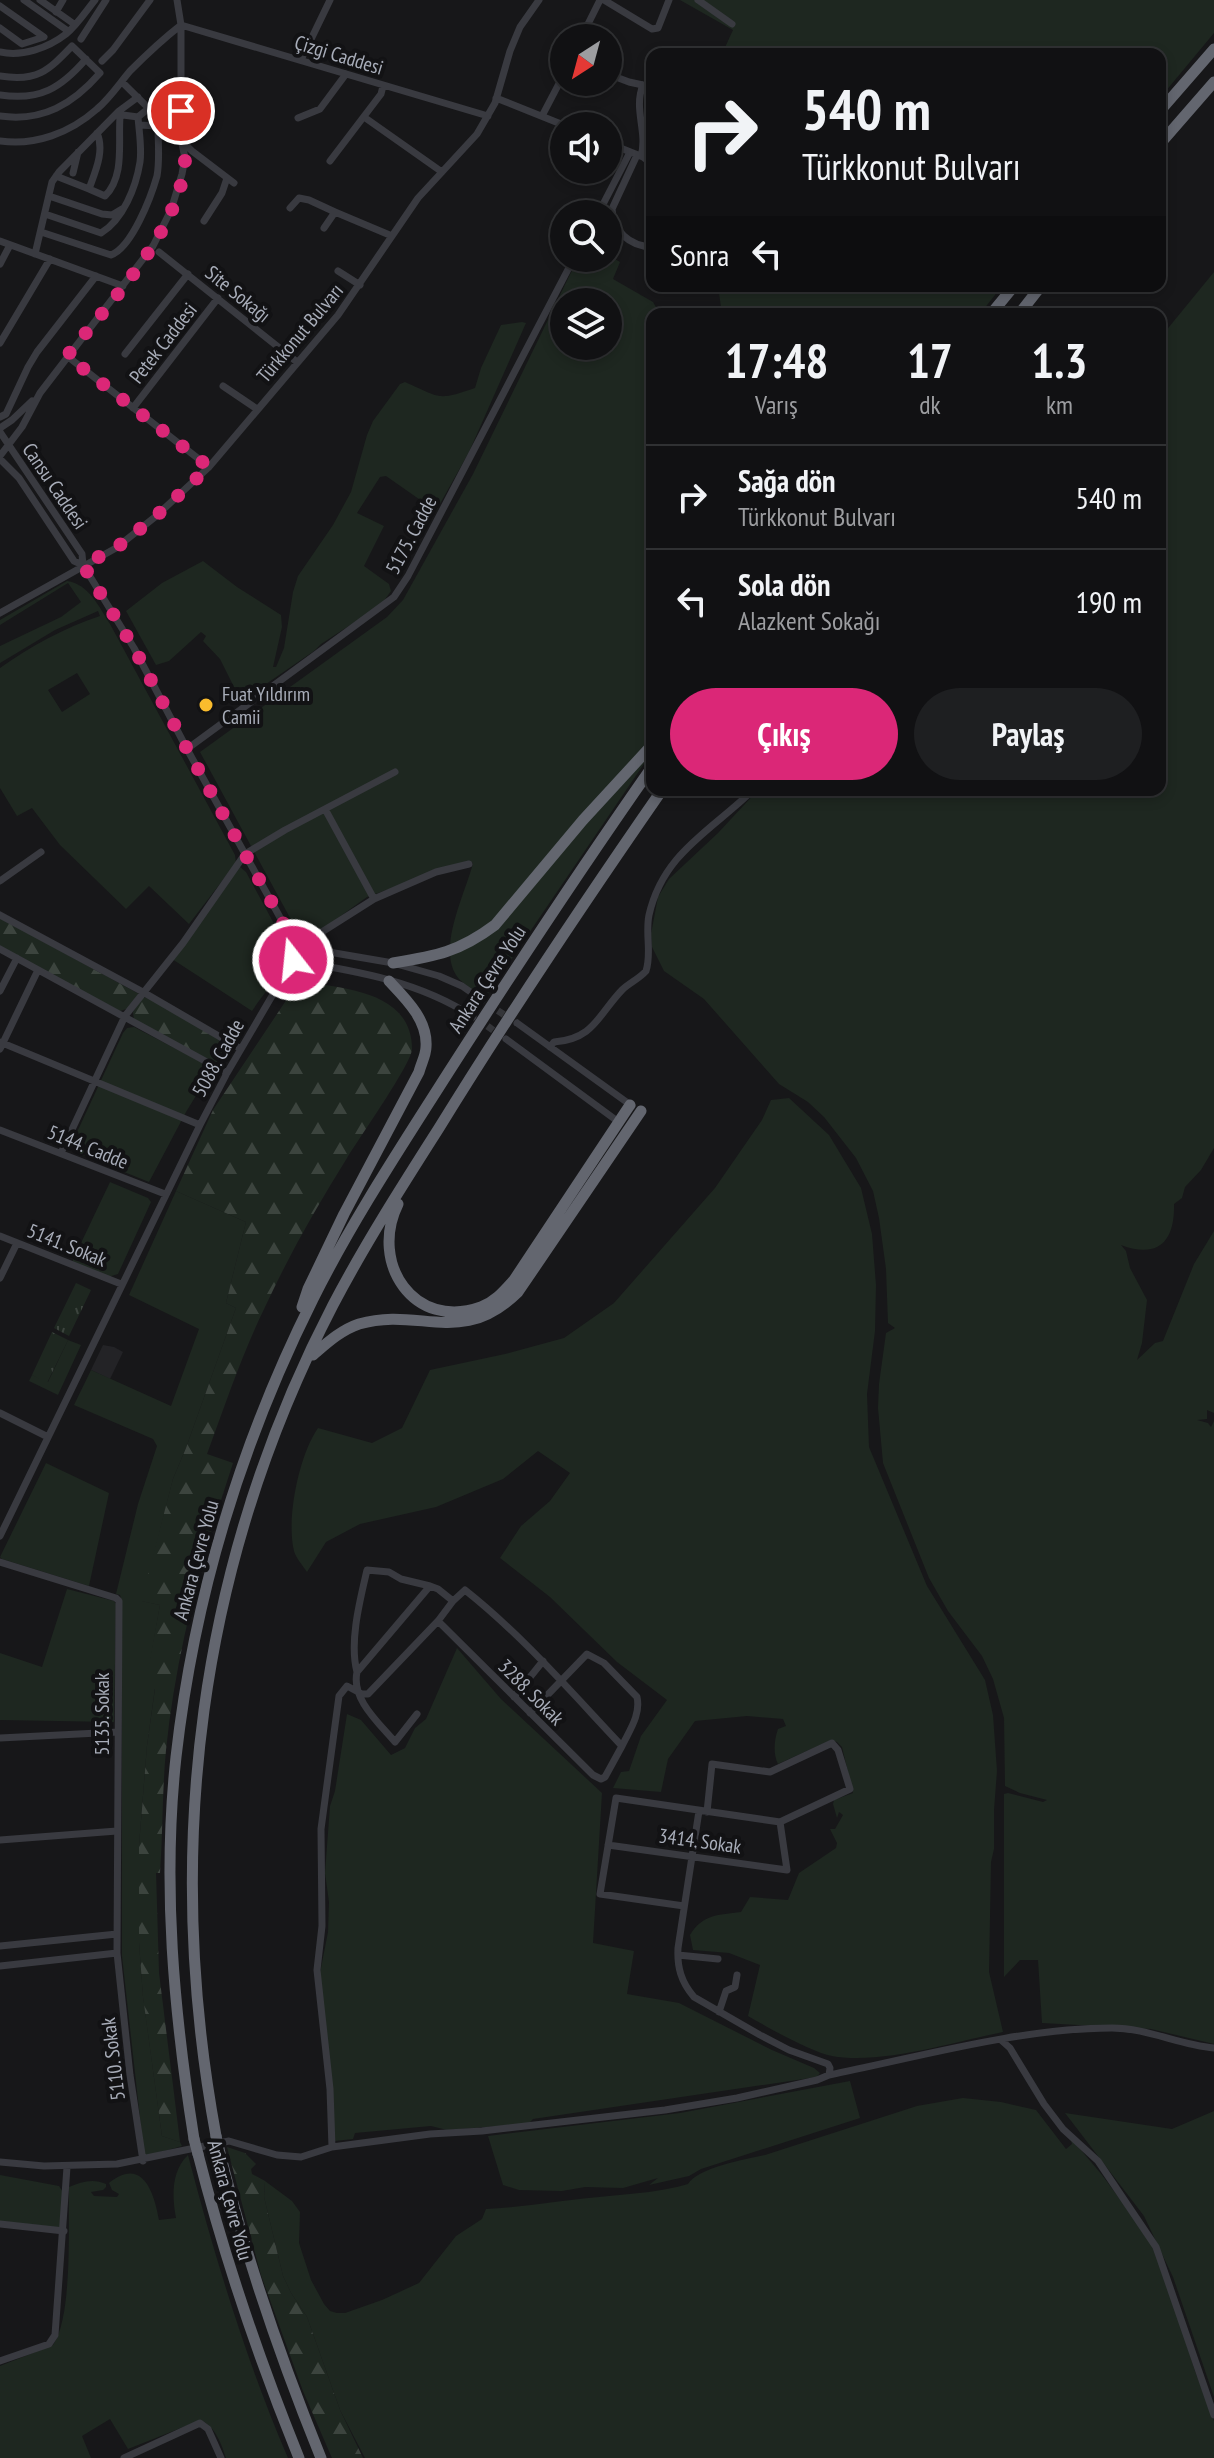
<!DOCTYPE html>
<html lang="tr">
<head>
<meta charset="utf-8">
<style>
	body { margin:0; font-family:"PT Sans Narrow",sans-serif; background:#1e1f21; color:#f1f3f6; height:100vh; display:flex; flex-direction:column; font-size:30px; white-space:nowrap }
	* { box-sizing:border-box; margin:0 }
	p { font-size:26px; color:#9c9da0 }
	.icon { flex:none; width:44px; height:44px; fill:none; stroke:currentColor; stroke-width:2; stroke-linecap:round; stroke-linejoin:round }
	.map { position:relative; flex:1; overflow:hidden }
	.side { position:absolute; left:646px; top:308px; width:520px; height:488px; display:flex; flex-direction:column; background:#111113; border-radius:16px; box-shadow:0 4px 12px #0003,0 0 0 2px #303133 }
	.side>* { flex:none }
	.hud { position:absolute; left:646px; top:48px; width:520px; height:244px; border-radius:16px; box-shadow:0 4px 12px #0003,0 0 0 2px #303133; background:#111113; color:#f1f3f6; overflow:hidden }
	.needle { width:52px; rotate:216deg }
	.controls { position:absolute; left:550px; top:24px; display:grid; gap:16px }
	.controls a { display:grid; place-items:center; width:72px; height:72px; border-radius:50%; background:#111113; box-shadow:0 4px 12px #0003,0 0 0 2px #303133; font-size:40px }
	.pin { position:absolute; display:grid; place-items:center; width:68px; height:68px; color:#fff; margin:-34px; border:4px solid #fff; border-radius:50%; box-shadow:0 2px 8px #0007 }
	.me { position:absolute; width:88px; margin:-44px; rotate:344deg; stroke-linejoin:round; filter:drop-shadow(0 0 6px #0008) }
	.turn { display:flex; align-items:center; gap:28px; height:168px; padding:0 24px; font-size:36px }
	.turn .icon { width:104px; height:104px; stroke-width:2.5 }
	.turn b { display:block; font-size:56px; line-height:68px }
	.then { display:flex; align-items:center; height:76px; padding:0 24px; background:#0003; gap:16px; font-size:30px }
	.eta { display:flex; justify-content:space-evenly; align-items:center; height:136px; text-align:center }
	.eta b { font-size:48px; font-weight:700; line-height:56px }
	.primary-button { display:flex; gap:16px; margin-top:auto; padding:16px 24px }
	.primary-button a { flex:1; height:92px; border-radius:48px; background:#db2777; color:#fff; font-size:32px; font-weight:700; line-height:92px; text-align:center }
	.primary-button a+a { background:#1e1f21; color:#f1f3f6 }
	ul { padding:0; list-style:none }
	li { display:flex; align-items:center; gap:24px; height:104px; padding:0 24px; border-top:2px solid #303133 }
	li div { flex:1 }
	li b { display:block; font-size:30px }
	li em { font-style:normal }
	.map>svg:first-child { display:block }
	.built { fill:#232326 }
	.grass { fill:#1e2720; fill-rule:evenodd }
	.forest { fill:url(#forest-firs) }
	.park { fill:url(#park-tufts) }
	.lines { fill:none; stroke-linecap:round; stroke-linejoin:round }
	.minor-tunnel { stroke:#343539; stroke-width:7; stroke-dasharray:7 3.5; stroke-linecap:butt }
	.minor { stroke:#393a40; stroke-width:7 }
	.highway { stroke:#63666f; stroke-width:11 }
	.highway-bridge { stroke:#63666f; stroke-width:11 }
	.route { stroke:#db2777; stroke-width:14; stroke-dasharray:0 25.2 }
	.poi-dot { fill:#fabc2d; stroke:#121214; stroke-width:3 }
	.labels { text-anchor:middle; stroke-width:8; stroke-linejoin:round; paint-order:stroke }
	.street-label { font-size:20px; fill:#a8adb9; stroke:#121214 }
	.poi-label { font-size:20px; fill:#a8adb9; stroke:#121214; text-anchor:start }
</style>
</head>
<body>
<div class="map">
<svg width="1214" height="2458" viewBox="0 0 1214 2458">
	<defs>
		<pattern id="forest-firs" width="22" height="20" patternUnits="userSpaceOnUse" patternTransform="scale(2)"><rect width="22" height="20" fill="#1e2720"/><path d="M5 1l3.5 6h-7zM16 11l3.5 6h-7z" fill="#3c443e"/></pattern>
		<pattern id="park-tufts" width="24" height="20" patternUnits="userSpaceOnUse" patternTransform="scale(2)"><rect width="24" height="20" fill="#1e2720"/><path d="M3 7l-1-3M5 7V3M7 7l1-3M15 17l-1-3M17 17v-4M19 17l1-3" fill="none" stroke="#3c443e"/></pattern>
	</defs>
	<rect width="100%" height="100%" fill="#171719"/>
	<path class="built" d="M103,1345L114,1347L123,1352L110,1379L91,1370Z"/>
	<path class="grass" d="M680,0H1214V33L1160,98V54H722L733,30Z
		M608,255L620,262L613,279L653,302L660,314H652V752L485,998C477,992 466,986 459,979C435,951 465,895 473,863L464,862L367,897L306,941L302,940L200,752L387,617L403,600L473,474L578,258H608ZM564,302H608V346H564Z
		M1214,272V1148L1201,1170L1185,1187L1182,1198L1174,1204C1175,1242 1158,1259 1121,1245L1126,1251L1130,1268L1147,1300L1142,1343L1137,1360L1155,1343L1163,1341L1194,1264L1214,1231V1413L1207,1410V1419L1197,1420L1208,1423L1211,1427L1214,1421V2044L1151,2029L1042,2023L1038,1960H1020L1004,1977V1794L1008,1793L1043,1802L1047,1800L1020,1793L1005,1786L1004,1718L993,1679L982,1656L948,1611L929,1578L883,1463L878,1408L879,1384L886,1333L895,1328L888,1323L886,1269L879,1218L873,1191L856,1158L824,1117L808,1102L779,1084L704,999L664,971L652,947L651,934L658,897L669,879L718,833L758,790H1160V338Z
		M718,286H1002L980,314H722Z
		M522,322L526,323L469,452L436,511L386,476L380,477L357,513L384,526L364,566L389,584L391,591L381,605L321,644L314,651L247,697L238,695L220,659L203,641L206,636L201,632L169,661L156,665L126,611L162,583L203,561L237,587L281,615L282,627L273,667H276L284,648L293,592L298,576L333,525L351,492L367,435L373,421L400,384L405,382C441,398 437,401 475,388L481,368L501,325Z
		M67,581C89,584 99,607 110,624L235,855L236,863L189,924L149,886L126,909L60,845L32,808L17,816L0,788V668C31,646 64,628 100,616L98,611L55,630L0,663V646L61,617L81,602L68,583L0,625V620ZM77,673L90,694L62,712L48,690Z
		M239,866L246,872L284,942C288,968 266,990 252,1011L172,959Z
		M134,1027L213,1068L186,1112L149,1182L77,1153L71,1145L123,1033L127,1028Z
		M789,1098L829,1135L861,1188L872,1234L876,1285L875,1331L867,1394L869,1447L927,1586L985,1680L993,1715L997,1771L994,1810V1849L991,1862L989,1972L1003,2032C954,2042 880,2065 832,2056C811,2052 767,2027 748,2016L760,1965L729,1953L693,1950L690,1935C703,1914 718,1915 741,1912L750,1897L788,1900L799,1873L836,1848L837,1843L830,1829H835L843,1815L839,1812L837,1818L833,1804L834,1800L853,1793L842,1747L837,1742L831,1740L778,1764C773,1754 774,1740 778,1729L786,1726L783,1719L747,1716L695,1721L668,1759L661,1792L613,1788L621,1772L629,1771L641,1736L667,1700L617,1662L550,1597L500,1558L521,1526L550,1501L570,1473L538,1451L503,1479L436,1507L360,1524L326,1542L307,1572C303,1566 296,1558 294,1551C286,1519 299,1455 318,1428L372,1443L402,1428L430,1370L505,1354L564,1338L614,1303L715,1188L762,1120L771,1100Z
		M110,1182L148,1198L151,1202L118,1274L108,1277L72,1262Z
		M176,1191L246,1222L226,1303L236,1308L186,1448L173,1479L142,1601L160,1605L146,1685L155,1688L147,1746L139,1846V1942L143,1996L162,2136L180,2142L182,2146L147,2156L144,2154L122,1956V1602L120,1595L116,1594L138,1504L157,1446L153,1439L74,1405L91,1370L171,1406L199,1329L129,1295Z
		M68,1340L81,1345L58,1395L29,1381L32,1375L48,1382Z
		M46,1463L109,1493L89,1586L2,1559L0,1557Z
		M67,1589L114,1601L116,1604L114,1722L0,1720V1653L42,1667Z
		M457,1648L501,1699L602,1793L593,1943L634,1951L627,1994L679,2003L772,2050L814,2068L820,2073L817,2077L533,2119L528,2124L447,2130L431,2126L355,2133L353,2139L335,2141L320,1973L328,1932L329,1902L325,1873L330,1806L335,1791L347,1714L361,1720L391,1755L405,1748L415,1728L426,1719Z
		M850,2081L860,2118L701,2169L689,2176L649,2185L658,2178L623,2188L585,2187L562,2191L519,2190L503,2185L488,2136L680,2113Z
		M963,2098L1001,2102L1036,2110L1066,2149L1072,2144L1070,2137L1102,2175L1148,2237L1163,2269L1195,2371L1214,2421V2458H365L340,2410L307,2317L291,2293L283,2276L264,2197L265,2181L292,2201L300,2212L299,2243L311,2280L324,2304L330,2311L337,2313H345L382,2300L419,2283L456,2236L482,2219L486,2209C527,2207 568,2199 609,2196C637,2193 661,2192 688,2184C697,2168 746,2159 765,2155L917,2106Z
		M1214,2111V2397L1173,2277L1144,2216L1065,2113L1172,2129Z
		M188,2155C215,2258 246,2360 288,2458H226C221,2443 216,2428 201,2420L128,2449L110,2419L82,2436L91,2458H0V2366L53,2345C73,2316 68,2224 69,2187C81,2182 93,2178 106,2184V2187L103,2190L91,2192L94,2196L117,2197L119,2194L112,2190L109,2183C143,2156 154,2193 159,2220L176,2218C172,2197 171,2171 188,2155Z
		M0,2175L59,2186L63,2192L61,2228L0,2221Z"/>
	<path class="forest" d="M0,918L139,994L129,1008L120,1011L0,947Z
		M299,981C340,988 412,990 412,1049C412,1063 358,1140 347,1158C317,1206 289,1255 265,1307C242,1354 225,1405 207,1454L233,1463C202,1556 176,1652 166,1750C162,1791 163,1832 160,1873H156L159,1973L180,2142L162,2136L143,1997L139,1942V1846L147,1746L155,1689L145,1686L160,1605L141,1601L173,1479L186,1448L236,1308L226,1303L246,1222L176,1191L213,1110Z
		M147,997L231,1045L219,1063L214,1064L134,1020L133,1012L142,998Z
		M227,2147L245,2153L256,2164L251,2169L252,2174L265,2181L264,2197L283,2276L291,2293L307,2317L340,2410L363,2458H332L303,2391L261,2275Z"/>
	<path class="park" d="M76,1283L91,1290L69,1336L54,1328Z
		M52,1332L68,1340L47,1383L32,1375Z"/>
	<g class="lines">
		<path class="minor-tunnel" d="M489,1005L517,1023
			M479,1020L501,1036"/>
		<path class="minor" d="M24,0L68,31
			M40,0L74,24
			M604,0L652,29L658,28L669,0
			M698,0L732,24
			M0,6L44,37L22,44L0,28
			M56,12L63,0
			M181,25L488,116
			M581,38L600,0
			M81,39L106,0
			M0,52C22,57 48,48 66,34C77,25 86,11 95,0
			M301,60L330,0
			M102,61L113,50L150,0
			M608,74L629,82L652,87
			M0,76C37,82 48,71 72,46L100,73C73,104 43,122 0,116
			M122,82L192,151L234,183
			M0,95C40,101 61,88 86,59
			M496,98L566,126
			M542,116L564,74
			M364,117L442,172
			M298,118L320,109L346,74
			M97,133C105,151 95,172 89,189L105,196C125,176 118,143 120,117L123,115L138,117
			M0,141C35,146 70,133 97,109C110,98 119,84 130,71C146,55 163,39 181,25
			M608,143L643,157L652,164
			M637,155L612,209C613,231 629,246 652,247
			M641,156C648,132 633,109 643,85
			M330,161L381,94L383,86
			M73,173L78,152
			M56,176L89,189
			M49,196L102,214L112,215L122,209
			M290,208L299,198L309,200L335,212
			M45,214L101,233C123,220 136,187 140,162C142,148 139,131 138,117L149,108
			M598,214L630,152
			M204,221L222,193L227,178
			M324,228L335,212L392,236
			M41,232L111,255C132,247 151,197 157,176C160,160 158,142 158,126L139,125
			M0,241L123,286
			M159,252L297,362
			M35,254L52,182L59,172L119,111L138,97
			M0,264L10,245
			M338,271L360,285
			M0,343L50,259
			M125,354L188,274
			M67,356L209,467
			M223,386L257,409
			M133,408L218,298
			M0,417L6,414L28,367L37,352L96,276
			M0,428L12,420L32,401
			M0,432L82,554L83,565L134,648L187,749L282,921L295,949L293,960L227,1073L200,1125L0,1536
			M0,456L22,427L40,393L153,246L171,210L182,174L185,158L181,139V25L177,0
			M0,459L19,478L74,561L83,565
			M0,613L116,548L155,517L209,467L338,315L418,198L477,134L495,103L510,51L520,27L539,0
			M187,749L394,597L408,576L574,258
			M325,809L374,899
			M0,881L41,852
			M0,915L143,992L241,1049
			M0,949L227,1073
			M295,949L374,899L436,872L469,864
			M293,960L323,951L393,963L439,976L462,986L482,1000
			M295,961C357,971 421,982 473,1017
			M0,991L17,958
			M517,1023L632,1106
			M506,1039L620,1123
			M0,1042L200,1125
			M550,1047L554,1042C594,1039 598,1015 622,990C629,983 639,979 646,971C652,953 645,934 649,915C663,853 711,831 753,790
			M0,1049L38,970
			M0,1130L165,1194
			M61,1153L125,1016L183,943L245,854L285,830L395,772
			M0,1236L121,1284
			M0,1278L17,1243
			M0,1413L48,1437
			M0,1562L116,1598L119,1601L117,1953L130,2075L143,2161
			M430,1586L438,1589L453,1601L465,1590C523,1636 571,1692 622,1746L605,1777L601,1779L593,1775L438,1621
			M357,1672C349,1642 360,1600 367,1570L389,1572L401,1579L430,1586L357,1672C351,1699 379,1723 395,1742L417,1714
			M514,1697L543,1661
			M530,1713L587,1654L604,1663L637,1697C641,1715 629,1731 622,1746
			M0,1738L118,1732
			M699,1811L678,1948C677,1967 681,1982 694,1997L760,2035L789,2050L828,2064L830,2068L829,2075
			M707,1812L712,1764L770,1772L832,1743L838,1750L850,1789L780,1822
			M0,1840L117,1831
			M608,1845L787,1870L780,1822
			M684,1906L600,1894L616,1798L780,1822
			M0,1946L117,1934
			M678,1955L718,1959
			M0,1966L117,1953
			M719,2012L726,1991L735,1987L737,1975
			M1001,2040L1010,2048L1044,2104L1063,2129L1098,2161L1156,2247L1214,2415
			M332,2147L330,2089L317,1970L322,1926L321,1829L339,1696L347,1686L362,1694H368L438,1621L453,1601
			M0,2162L44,2166L117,2164L229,2141L277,2155L301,2157L332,2147L430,2134L482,2131L665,2110L737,2098L817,2080L829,2075C919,2057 1020,2028 1112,2028C1147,2028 1179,2045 1214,2048
			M0,2224L64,2231
			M0,2361L49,2344L55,2335L67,2167
			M124,2458L200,2423L208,2429L221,2458"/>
		<path class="highway" d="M1160,111L1214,49
			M1160,144L1214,82
			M991,314L1014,286
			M1019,314L1041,286
			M393,963C436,956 459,952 495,925L583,820L652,745
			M398,1204C369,1263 414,1331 481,1307C495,1302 504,1291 514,1280L630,1105
			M302,1307L308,1289L344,1214L419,1072C421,1064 426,1055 426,1047C428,1020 406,999 389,981
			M313,1355C327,1343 341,1330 359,1324C420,1306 461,1348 518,1292L641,1111
			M216,2136C163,1849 198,1565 333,1305C365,1244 402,1186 439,1128C510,1013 585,901 662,790
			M194,2139C174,2013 162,1885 176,1757C194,1598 241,1443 313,1299C352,1221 401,1147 448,1073C514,970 582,867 652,767
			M219,2149C245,2255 280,2357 321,2458
			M198,2154C225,2260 258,2357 299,2458"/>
		<path class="highway-bridge" d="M216,2136L219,2149
			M194,2139L198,2154"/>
	</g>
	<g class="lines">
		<path class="route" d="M181,111C181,121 180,132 182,142C182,148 185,154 185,160C181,230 109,303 67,356L209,467L155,517L116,548L83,565L134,648L187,749L282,921L295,949L293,960"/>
	</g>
	<circle class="poi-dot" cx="206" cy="705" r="8"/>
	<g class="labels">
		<g class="street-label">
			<text transform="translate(339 55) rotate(17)" y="7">Çizgi Caddesi</text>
			<text transform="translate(238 294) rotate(39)" y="7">Site Sokağı</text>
			<text transform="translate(300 333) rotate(-50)" y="7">Türkkonut Bulvarı</text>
			<text transform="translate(163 343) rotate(-52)" y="7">Petek Caddesi</text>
			<text transform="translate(55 486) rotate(56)" y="7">Cansu Caddesi</text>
			<text transform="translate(411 535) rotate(-62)" y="7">5175. Cadde</text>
			<text transform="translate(487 979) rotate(-57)" y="7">Ankara Çevre Yolu</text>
			<text transform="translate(218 1058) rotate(-61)" y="7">5088. Cadde</text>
			<text transform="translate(88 1147) rotate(22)" y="7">5144. Cadde</text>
			<text transform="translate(67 1245) rotate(22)" y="7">5141. Sokak</text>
			<text transform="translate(196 1560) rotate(-75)" y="7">Ankara Çevre Yolu</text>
			<text transform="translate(531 1692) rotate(45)" y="7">3288. Sokak</text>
			<text transform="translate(102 1714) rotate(-90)" y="7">5135. Sokak</text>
			<text transform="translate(700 1841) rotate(8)" y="7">3414. Sokak</text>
			<text transform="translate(113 2059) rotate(-97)" y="7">5110. Sokak</text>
			<text transform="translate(230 2200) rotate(75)" y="7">Ankara Çevre Yolu</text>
		</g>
		<g class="poi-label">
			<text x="222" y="701">Fuat Yıldırım<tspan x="222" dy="23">Camii</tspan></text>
		</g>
	</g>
</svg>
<div class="controls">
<a><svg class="needle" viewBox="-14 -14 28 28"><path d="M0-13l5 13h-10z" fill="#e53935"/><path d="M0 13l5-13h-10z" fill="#9c9da0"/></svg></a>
<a><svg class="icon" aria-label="sound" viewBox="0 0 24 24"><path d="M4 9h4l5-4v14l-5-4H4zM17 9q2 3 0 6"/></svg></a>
<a><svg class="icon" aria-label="search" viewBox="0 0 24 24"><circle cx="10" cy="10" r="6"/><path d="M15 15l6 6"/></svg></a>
<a><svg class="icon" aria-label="layers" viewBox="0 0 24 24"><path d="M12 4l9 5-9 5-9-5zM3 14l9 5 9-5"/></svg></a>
</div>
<div class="pin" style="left:181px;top:111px;background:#d93025"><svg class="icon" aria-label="arrive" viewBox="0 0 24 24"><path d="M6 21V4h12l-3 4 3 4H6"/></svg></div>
<svg class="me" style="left:293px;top:960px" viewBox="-20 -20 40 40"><circle r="17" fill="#db2777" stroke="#fff" stroke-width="3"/><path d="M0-11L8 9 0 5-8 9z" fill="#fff"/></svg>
<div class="hud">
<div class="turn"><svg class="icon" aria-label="right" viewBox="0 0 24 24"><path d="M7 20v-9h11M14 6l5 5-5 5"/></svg><div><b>540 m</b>Türkkonut Bulvarı</div></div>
<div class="then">Sonra<svg class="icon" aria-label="left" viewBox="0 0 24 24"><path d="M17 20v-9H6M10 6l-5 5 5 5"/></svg></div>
</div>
<section class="side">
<div class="eta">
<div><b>17:48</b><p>Varış</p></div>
<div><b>17</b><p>dk</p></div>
<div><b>1.3</b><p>km</p></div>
</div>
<ul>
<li><svg class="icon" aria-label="right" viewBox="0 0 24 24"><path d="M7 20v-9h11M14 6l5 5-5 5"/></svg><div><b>Sağa dön</b><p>Türkkonut Bulvarı</p></div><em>540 m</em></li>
<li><svg class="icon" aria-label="left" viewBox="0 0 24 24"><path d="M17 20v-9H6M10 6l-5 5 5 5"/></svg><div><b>Sola dön</b><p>Alazkent Sokağı</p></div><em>190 m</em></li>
</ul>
<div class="primary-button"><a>Çıkış</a><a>Paylaş</a></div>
</section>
</div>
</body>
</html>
